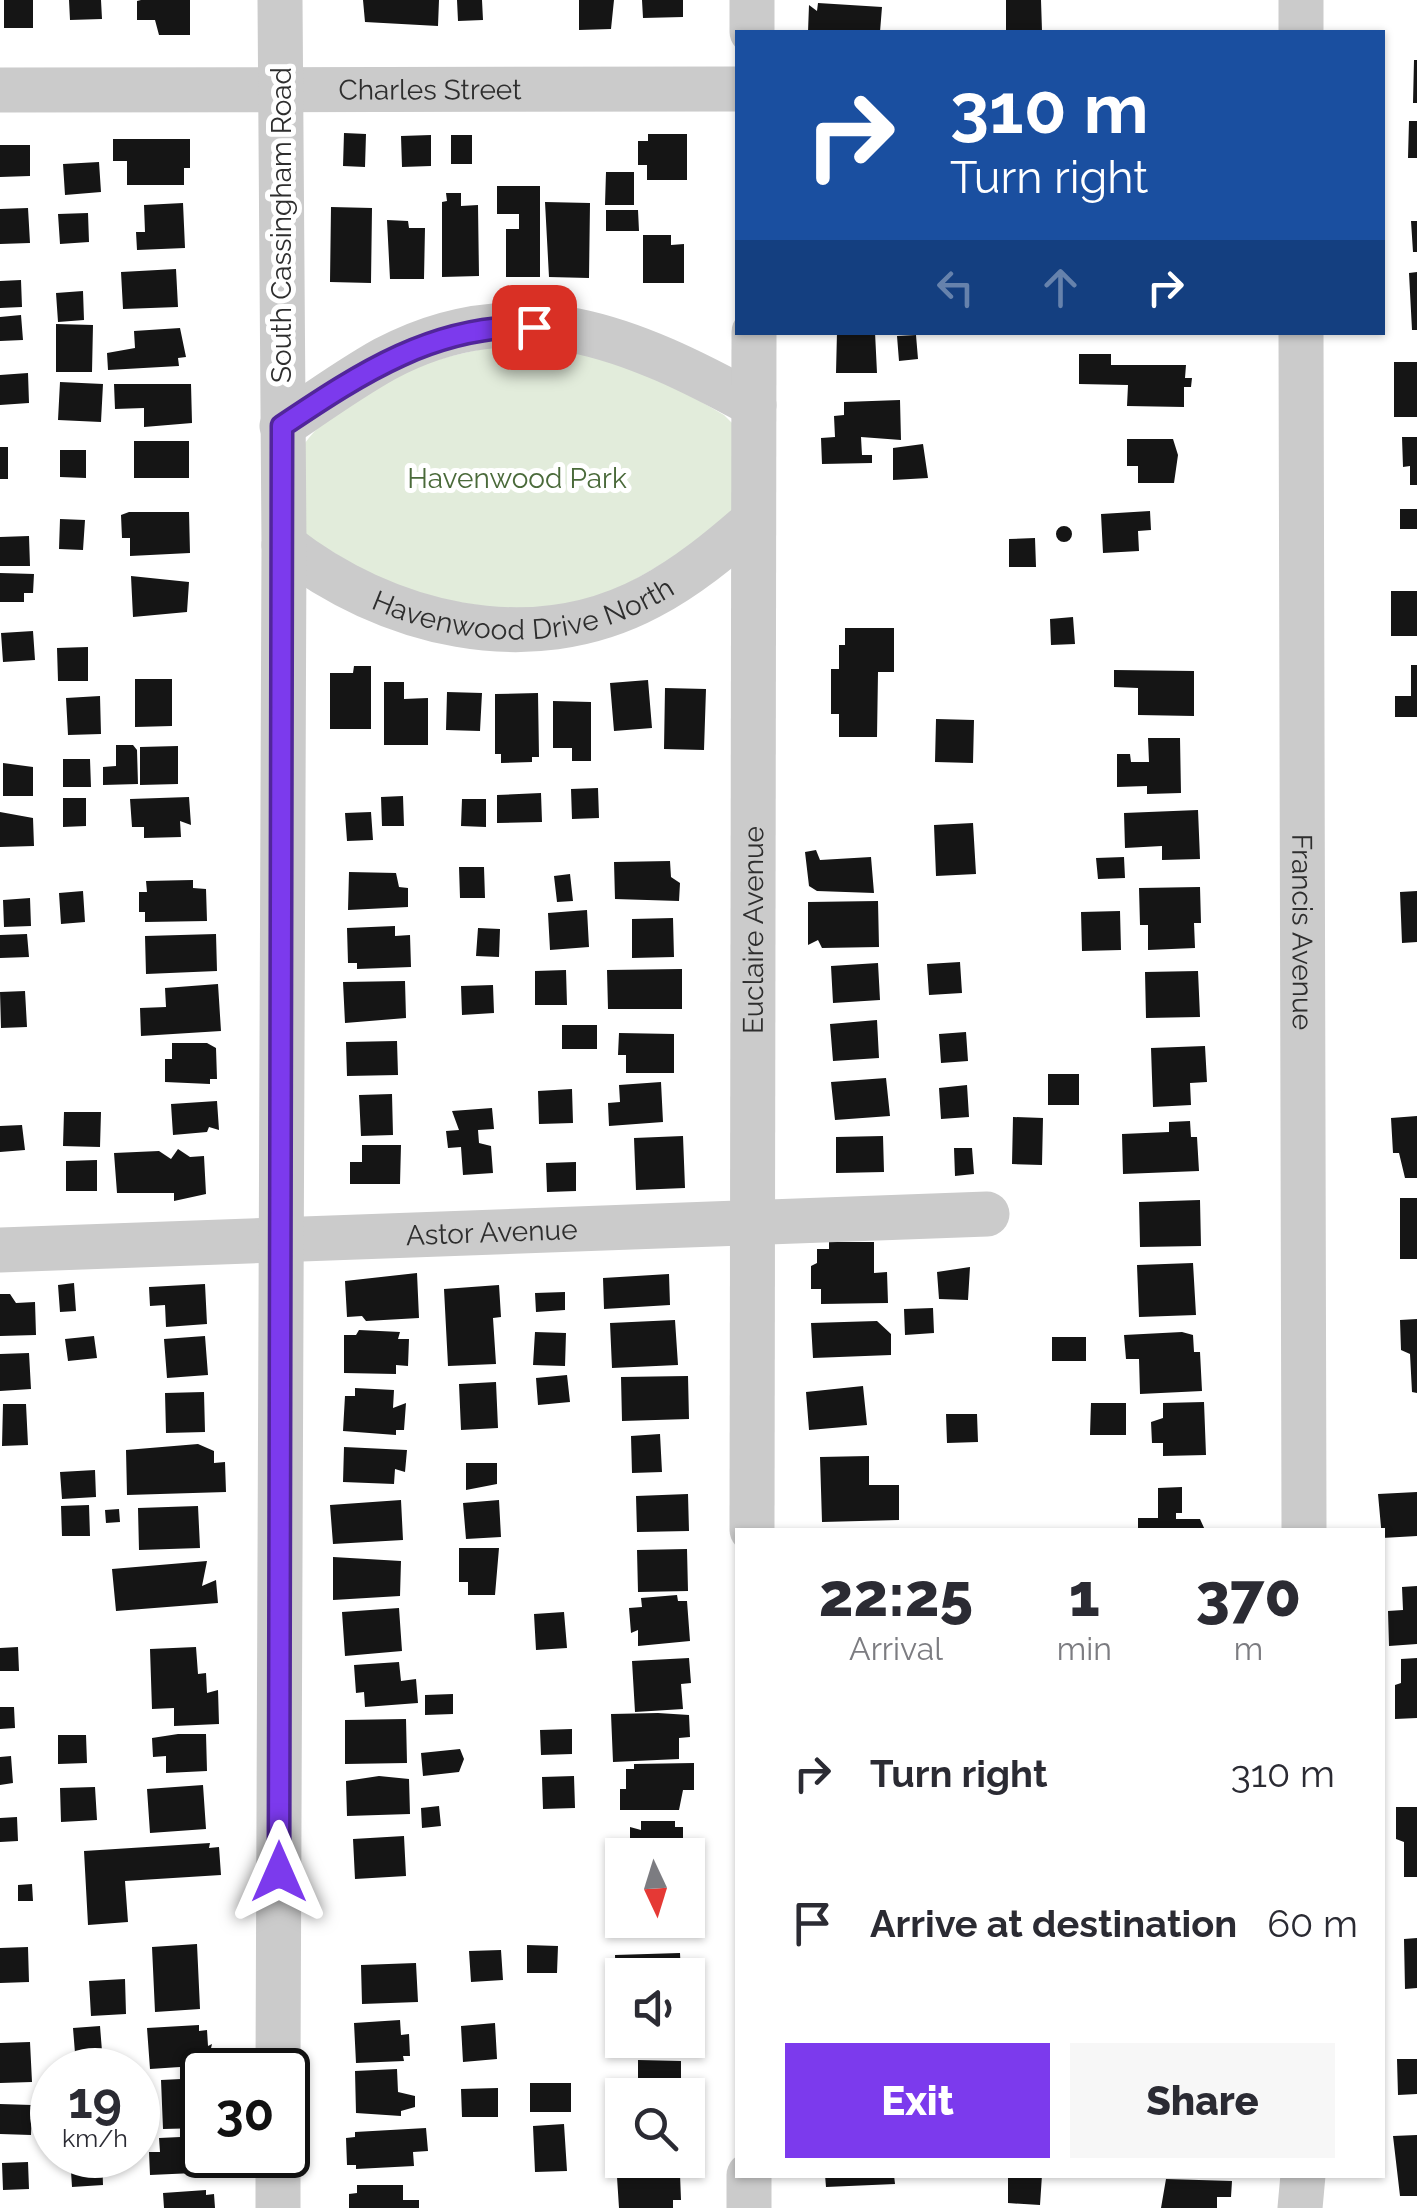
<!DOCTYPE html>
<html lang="en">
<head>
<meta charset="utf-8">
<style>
	body { margin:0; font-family:Raleway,sans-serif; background:#f7f7f7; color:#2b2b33; height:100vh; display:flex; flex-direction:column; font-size:38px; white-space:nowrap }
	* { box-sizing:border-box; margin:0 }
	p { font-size:32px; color:#7c7c81 }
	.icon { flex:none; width:55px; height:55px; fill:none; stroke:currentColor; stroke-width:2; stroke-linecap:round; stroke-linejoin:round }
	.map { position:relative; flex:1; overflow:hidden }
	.drawer { position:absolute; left:735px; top:1528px; width:650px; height:650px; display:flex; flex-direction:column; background:#fff; border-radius:0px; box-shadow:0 2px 8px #0004 }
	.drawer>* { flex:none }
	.banner { position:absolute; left:735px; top:30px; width:650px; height:305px; border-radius:0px; box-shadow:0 2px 8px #0004; background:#1a4fa0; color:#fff; overflow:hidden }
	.needle { width:65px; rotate:176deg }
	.fabs { position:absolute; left:605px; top:1838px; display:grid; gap:20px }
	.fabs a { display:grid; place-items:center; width:100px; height:100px; border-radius:0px; background:#fff; box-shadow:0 2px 8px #0004; font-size:50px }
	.speed { position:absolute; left:30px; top:2048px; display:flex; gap:20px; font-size:50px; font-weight:700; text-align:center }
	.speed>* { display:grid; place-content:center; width:130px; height:130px; border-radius:50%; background:#fff; box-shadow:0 2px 8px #0004; line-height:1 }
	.speed small { font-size:25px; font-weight:400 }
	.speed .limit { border:5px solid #111; border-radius:15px; background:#fff; color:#111 }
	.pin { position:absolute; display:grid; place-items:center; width:85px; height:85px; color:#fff; margin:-42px; border-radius:20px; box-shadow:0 5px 15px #0006 }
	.me { position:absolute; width:110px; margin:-55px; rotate:0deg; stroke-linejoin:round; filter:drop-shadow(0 0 8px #0008) }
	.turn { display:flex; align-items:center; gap:35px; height:210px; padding:0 50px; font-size:45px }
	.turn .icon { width:130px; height:130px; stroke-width:2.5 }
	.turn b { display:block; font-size:70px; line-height:85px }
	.lanes { display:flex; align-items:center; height:95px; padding:0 50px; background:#0003; justify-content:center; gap:50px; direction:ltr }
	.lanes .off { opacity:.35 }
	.eta { display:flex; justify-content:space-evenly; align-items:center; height:170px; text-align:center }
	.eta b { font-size:60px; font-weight:800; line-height:70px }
	.button { display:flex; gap:20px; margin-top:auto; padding:20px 50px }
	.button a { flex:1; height:115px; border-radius:0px; background:#7c3aed; color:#fff; font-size:40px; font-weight:800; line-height:115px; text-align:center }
	.button a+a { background:#f7f7f7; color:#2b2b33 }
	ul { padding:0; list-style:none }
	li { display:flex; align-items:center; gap:30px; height:150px; padding:0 50px }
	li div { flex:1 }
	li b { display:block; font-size:38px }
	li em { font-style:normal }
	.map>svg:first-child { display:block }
	.green { fill:#e2ecdb }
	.building { fill:#151515 }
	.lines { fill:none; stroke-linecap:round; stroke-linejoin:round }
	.minor { stroke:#cbcbcb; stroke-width:45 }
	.route-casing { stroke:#51269a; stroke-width:25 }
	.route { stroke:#7c3aed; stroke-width:18 }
	.labels { text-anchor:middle; stroke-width:10; stroke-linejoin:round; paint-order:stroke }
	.street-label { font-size:28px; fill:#2e2e2e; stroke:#fff }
	.park-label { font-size:28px; fill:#4a6a3a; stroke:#fff }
</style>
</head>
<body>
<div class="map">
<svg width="1417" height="2208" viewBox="0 0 1417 2208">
	<rect width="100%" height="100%" fill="#fff"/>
	<path class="green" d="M514,343L631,361L724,415L735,426V506L707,538L601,599L518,612L398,592L300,532V450C349,378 434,357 514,343Z"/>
	<path class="building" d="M4,0H33V28H4Z
		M69,0H101L102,19L70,20Z
		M141,0H190V35H159L155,20H137V1Z
		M363,0H439L438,26L365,22Z
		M457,0H482L483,20L458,21Z
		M579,0H614L611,29L579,30Z
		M642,0H683V17L643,18Z
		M1006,0H1041L1042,31H1006Z
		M818,3L882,7L880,32H808L809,5L817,11Z
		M1414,60H1417V103H1413Z
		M1409,121H1417V158H1408Z
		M344,133L366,134L365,167L343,166Z
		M648,134H687V180H647V165H638V141H648Z
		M431,135V166L402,167L401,136Z
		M451,135H472V164H451Z
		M113,139H190V168H184V185H127V161H113Z
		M0,145H30V176L0,177Z
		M99,162L101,192L65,195L63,164Z
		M606,172H634V205H605Z
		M497,186H540V277H506V229H519V214H497Z
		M446,193H461V206L478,205L479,276L442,277V202L447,201Z
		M545,202L590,203L589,278L549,277Z
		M183,203L185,248L137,250L136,232H145L144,205Z
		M331,207L372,208L371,283L330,282Z
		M28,208L30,243L0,244V209Z
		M606,210H638L639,231H606Z
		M88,213L89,242L60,244L58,214Z
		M387,220L408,221L409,228H425L424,279H390Z
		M1411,221H1417V252H1413Z
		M643,235H671V245L684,244V283H643Z
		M176,269L178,307L123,309L121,272Z
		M1417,272V330H1412L1409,273Z
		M21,280L22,307L0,308V281Z
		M83,291L84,320L58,322L56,293Z
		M21,315L23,340L0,341V317Z
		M56,324L93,325L92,372H56Z
		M180,328L186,357L178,358L179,366L108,370L107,353L135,348L134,331Z
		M837,332H875L877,373H836Z
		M916,335L918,359L899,361L897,336Z
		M1079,354H1111V365H1186L1185,378H1192L1191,387H1184V407L1127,406L1128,385L1079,384Z
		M1394,362H1417V417H1394Z
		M28,373L29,403L0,405V375Z
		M60,382L103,384L101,422L58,420Z
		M114,384H191L192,423L144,427V408L115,409Z
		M900,400L901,440L861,437L862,455H872V463L822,464L821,438L835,437L834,416L844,415V402Z
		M1402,437H1417V485H1410V466L1403,467Z
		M1127,439H1173L1178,455L1174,483H1138V466H1127Z
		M134,441H189V478H134Z
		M923,444L928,478L893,480V448Z
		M0,447H8V479H0Z
		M60,450H86V478L60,477Z
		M1400,509H1417V529H1400Z
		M1150,511L1151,530L1138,531L1139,551L1103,553L1101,514Z
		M129,512H189L190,553L130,556V538H122L121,515Z
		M60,519L85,520L83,550L59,549Z
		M1056 534a8 8 0 1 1 16 0a8 8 0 1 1-16 0Z
		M29,536L30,566H0V537Z
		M1035,538L1036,567H1009V539Z
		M0,573L34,574L33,593H24V602H0Z
		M131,576L189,582L187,612L133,617Z
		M1391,591H1417V636H1391Z
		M1073,617L1075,644L1051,645L1050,619Z
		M845,628H894V672H878L877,737H839V714H831V669H839V645H845Z
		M33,631L35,660L3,662L1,633Z
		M88,647V681H58L57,648Z
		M1411,665H1417V717H1395V696H1411Z
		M354,666H371V729H330V673H353Z
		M1114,670L1194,671V716L1138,715V688L1114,687Z
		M135,679H172V726L135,727Z
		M648,680L652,728L614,731L610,683Z
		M384,682H404V699L428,698V745H384Z
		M665,688L706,689L704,750L664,749Z
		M447,692L482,693L480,731L446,730Z
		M538,693L539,757H532V762L501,763V754H495V694Z
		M100,696L101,734L68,735L66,698Z
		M553,701L591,702V761H572V748H553Z
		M936,719L974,720L973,763L935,762Z
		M1148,738H1180L1181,793L1147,794V786L1117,787V754H1130L1131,762H1149Z
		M116,745H133L137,750L138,784L103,785V767L116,766Z
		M178,746V784L140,785V747Z
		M63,759H90L91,787H63Z
		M3,763L33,767V796H3Z
		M598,788L599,818L572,819L571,789Z
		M541,793L542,822L497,823V795Z
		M403,796L404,826H382L381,797Z
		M189,797L191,825L180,821L181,837L144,838V827H132L130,799Z
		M63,798H86V826L63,827Z
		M462,799H486V827L461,826Z
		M1198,810L1200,859L1162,860V846L1125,848L1124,813Z
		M0,812L33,818L34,846L0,847Z
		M371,812L373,840L347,841L345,813Z
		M973,823L976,874L936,876L934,825Z
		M816,850L820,860L871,857L874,893L817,891L809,886L805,852Z
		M1124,857L1125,878L1098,879L1096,858Z
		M670,861L671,877L680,883L679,901L615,899L614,862Z
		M459,867H484L485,898H460Z
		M349,872L396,873L399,887L408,888V907L348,910Z
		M570,874L573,901L557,902L554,876Z
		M193,880V888L206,889L207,921L145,922V912H139V892H147L146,881Z
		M1200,887L1201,923H1194L1195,948L1148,950V925H1140L1139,888Z
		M83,891L85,922L61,924L59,893Z
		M1417,891V942L1402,943L1400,892Z
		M30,898L31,926L4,927L3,900Z
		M878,901L879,947L822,948L818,940L808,945V902Z
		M587,910L589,947L550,950L548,913Z
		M1120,911L1121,950L1082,951L1081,912Z
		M673,918L674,957L632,958V919Z
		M395,926V936L410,935L411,967L357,969V963H348L347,928Z
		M478,928L500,929L499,957L476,956Z
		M27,934L29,957L0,958V935Z
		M216,934L217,971L146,974L145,936Z
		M960,962L962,993L929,995L927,964Z
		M878,963L880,1000L833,1003L831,966Z
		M682,969V1009H608L607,970Z
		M566,970L567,1005H535V971Z
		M1198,971L1200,1017L1146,1018L1145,972Z
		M405,981L406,1018L345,1023L343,982Z
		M218,984L221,1031L141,1036L140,1008L166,1007L165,988Z
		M493,985L494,1013L462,1015L461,986Z
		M25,991L27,1027L1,1028L0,992Z
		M877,1020L879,1058L833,1061L830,1024Z
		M562,1025H597V1049H562Z
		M966,1032L968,1061L941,1063L939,1034Z
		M619,1033L674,1034V1073H626V1055H618Z
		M397,1041L398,1075L347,1076L346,1042Z
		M172,1043H207L216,1048L217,1079H210V1084L165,1082V1059H172Z
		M1205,1046L1207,1082L1190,1083L1191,1105L1153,1107L1151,1048Z
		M1048,1074H1079V1105H1048Z
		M886,1078L890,1116L835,1120L831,1082Z
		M661,1082L663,1122L609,1126L608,1103L620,1102L619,1085Z
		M967,1085L969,1117L941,1119L939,1088Z
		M572,1089L573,1123L539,1124L538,1091Z
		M392,1094L393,1135L361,1136L359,1095Z
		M217,1101L219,1130L209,1127L207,1132L173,1135L171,1104Z
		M492,1108L494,1129L478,1130L479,1143L491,1146L493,1173L463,1175L461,1147L448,1148L446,1131L459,1130L452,1111Z
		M64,1112H101L100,1147L63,1146Z
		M1417,1116V1178H1405L1399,1153H1393L1391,1118Z
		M1013,1117L1043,1118L1042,1165L1012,1164Z
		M1190,1121L1191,1137H1197L1199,1171L1123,1174L1122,1134L1169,1132V1122Z
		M22,1125L25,1150L0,1152V1126Z
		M683,1136L685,1188L636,1190L634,1138Z
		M883,1136L884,1172L836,1173V1137Z
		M362,1145H401L400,1184H350V1162H362Z
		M954,1148H972L974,1174L955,1176Z
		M178,1149L190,1157L204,1156L206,1194L174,1201V1193H117L114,1153L159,1151L171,1159Z
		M97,1160V1191H66V1161Z
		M576,1162V1191L547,1192L546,1163Z
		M1400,1198H1417V1259H1400Z
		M1200,1200L1201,1246L1140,1247L1139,1202Z
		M829,1242H874V1273L887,1272L888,1303L821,1304V1289H811V1266L817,1263V1249H829Z
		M1193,1263L1196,1315L1139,1317L1137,1265Z
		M970,1267L968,1300L939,1299L937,1272Z
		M417,1273L419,1318L366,1321L362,1316L347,1317L345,1281Z
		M669,1274L670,1305L604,1309L603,1278Z
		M74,1283L76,1311L60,1312L58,1285Z
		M205,1284L207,1324L166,1327L165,1305L150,1306L149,1287Z
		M499,1285L501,1317L493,1318L496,1364L448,1366L444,1289Z
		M565,1292V1310L536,1312L535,1293Z
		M0,1294H10L16,1303L35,1302L36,1335L0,1336Z
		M933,1308L934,1333L905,1335L904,1309Z
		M1417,1319V1393L1412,1392L1410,1354L1401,1350L1400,1320Z
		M675,1320L678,1365L612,1368L610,1323Z
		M877,1321L891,1334V1355L813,1358L811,1323Z
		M359,1330L400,1332L398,1339H409L408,1366L396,1365V1374L344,1373V1335H356Z
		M535,1332L566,1333L565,1366L533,1365Z
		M1182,1332L1193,1335L1194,1352H1200L1202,1391L1140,1394L1139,1359H1126L1124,1335Z
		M94,1336L97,1358L68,1361L65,1339Z
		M205,1336L208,1375L167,1378L164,1339Z
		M1052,1337H1086V1361H1052Z
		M29,1353L31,1389L0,1391V1354Z
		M567,1375L570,1402L538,1405L536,1378Z
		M688,1376L689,1419L622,1421L621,1377Z
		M496,1382L498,1428L461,1430L459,1384Z
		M863,1386L867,1425L809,1430L806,1392Z
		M355,1388L394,1390L393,1408L406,1403L404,1430H396V1435L343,1431L345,1396H355Z
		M204,1392L205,1432L166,1433L165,1393Z
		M1204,1402L1206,1455L1163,1456V1443H1152L1151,1422L1163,1418V1403Z
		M1091,1403H1126V1435H1090Z
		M3,1404H26L28,1445L2,1446Z
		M946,1414H977L978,1442L947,1443Z
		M660,1434L662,1472L632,1473L631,1436Z
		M198,1444L214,1451V1463L225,1462L226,1492L127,1495L126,1450Z
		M344,1447L407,1450L405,1472L395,1469L394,1484L343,1482Z
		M869,1456V1485H899V1520L822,1522L820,1457Z
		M466,1463H497V1484L466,1490Z
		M95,1470L96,1497L62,1499L60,1472Z
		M1182,1487V1513H1176V1519H1200L1205,1530H1138V1518H1158V1488Z
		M1417,1492V1536L1382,1538L1378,1494Z
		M688,1494L689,1531L637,1532L636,1496Z
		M401,1500L403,1540L333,1544L330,1505Z
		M499,1500L501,1537L466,1539L463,1503Z
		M89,1505L90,1536H62L61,1506Z
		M198,1506L200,1548L139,1550L138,1508Z
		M119,1509L120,1522L106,1523L105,1510Z
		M459,1548H499L495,1595H468V1582H459Z
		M687,1549L688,1591L638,1592L637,1550Z
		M333,1557L401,1561L400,1596L333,1600Z
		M207,1561L202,1586L216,1580L218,1603L116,1611L112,1569Z
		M1417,1586V1644L1389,1646L1388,1611L1403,1610L1402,1587Z
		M677,1595L678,1601H687L690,1641L638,1646V1630L631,1633L629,1608L642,1607L641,1598Z
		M399,1608L402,1651L345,1656L342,1612Z
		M564,1612L567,1648L536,1650L534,1614Z
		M18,1647L19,1671H0V1648Z
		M196,1647L198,1674L206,1673L207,1693L218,1690L219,1724L174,1726V1708L152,1709L150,1649Z
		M689,1658L691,1683L681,1684L683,1709L635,1712L632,1661Z
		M1417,1658V1718L1395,1719V1685L1401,1683V1659Z
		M399,1662L401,1681L416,1679L418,1703L365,1707L364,1692L356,1693L354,1665Z
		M453,1694V1714L425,1715V1695Z
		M0,1707H14L15,1728L0,1729Z
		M658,1713L689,1715L690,1737L679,1738V1759L613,1762L611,1714Z
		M406,1719L407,1763L345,1764V1720Z
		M572,1729V1754L541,1755L540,1730Z
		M178,1734H206L207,1771L166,1773V1756L153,1757L152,1738Z
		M58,1735H86L87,1763L58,1764Z
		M460,1749L464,1759L459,1772L423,1776L421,1753Z
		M11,1756L13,1783L0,1785V1757Z
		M694,1763V1790H683L679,1810H620V1789H626V1769H634V1764Z
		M379,1776L409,1779L410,1814L347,1816L346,1781Z
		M574,1776L575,1808L543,1809L542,1777Z
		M203,1785L206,1829L150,1833L147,1789Z
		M95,1787L97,1820L61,1822L60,1788Z
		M439,1806L441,1826L422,1828L421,1808Z
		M1396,1807H1417V1877H1404V1842L1396,1839Z
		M17,1817L18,1841L0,1842V1818Z
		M641,1821H675V1827H683V1855H641V1850H630V1827L641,1830Z
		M404,1836L406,1876L355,1879L353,1839Z
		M210,1843L209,1848L219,1847L221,1875L125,1881L128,1922L88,1925L84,1851Z
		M32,1884L33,1901H18V1885Z
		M1417,1938V1988L1405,1989L1404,1939Z
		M197,1944L200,2009L155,2012L152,1947Z
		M527,1945L558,1946L557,1973H527Z
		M28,1947L29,1982L0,1983V1948Z
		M501,1950L503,1980L471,1982L469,1951Z
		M680,1953L681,1975H622V1991H616L615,1955Z
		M416,1963L418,2002L362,2004L361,1965Z
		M125,1979L126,2014L91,2016L89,1981Z
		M400,2020L401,2035L409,2034L410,2056H403L404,2061L356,2063L354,2023Z
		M495,2023L497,2059L463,2062L461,2026Z
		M199,2025V2031L207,2030L208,2046L212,2044L208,2061L201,2065L184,2067L188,2063L182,2062L180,2067L150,2069L147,2028Z
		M100,2026L102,2051L75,2053L73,2028Z
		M632,2040H675V2043L635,2045Z
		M30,2042L32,2082L0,2083V2043Z
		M1397,2059H1417V2094L1398,2095Z
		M638,2060L681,2061V2095H638Z
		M397,2069L398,2092L415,2096V2107L401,2111V2116L356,2113L355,2071Z
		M202,2078V2128L163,2129L161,2080Z
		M530,2083H571V2112H530Z
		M498,2088V2117H462L461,2089Z
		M0,2104L32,2105L31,2135L0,2134Z
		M564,2124L567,2171L535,2172L533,2126Z
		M426,2128L428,2151L413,2152L414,2166L356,2169V2165H347L346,2138L355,2137V2132Z
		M1417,2135V2196H1400L1393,2136Z
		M202,2136V2155H215L216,2172L150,2175L149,2152H160L159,2138Z
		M622,2138V2161L616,2162L614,2139Z
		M102,2155L103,2185L72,2187L70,2156Z
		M28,2162L29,2189L3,2190L2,2163Z
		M680,2174L681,2200H673V2208H619L617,2177Z
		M825,2175H894L895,2184L826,2187Z
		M1008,2175H1042L1040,2205L1008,2203Z
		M1166,2179L1232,2181L1231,2197H1217V2208H1161Z
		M357,2185H403V2200H419V2208H349V2194L357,2193Z
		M206,2190V2195L214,2194L215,2208H164L163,2193Z"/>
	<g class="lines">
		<g class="minor">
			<path d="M1301,0V32"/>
			<path d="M752,32V0"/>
			<path id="s1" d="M0,90L738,89"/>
			<path id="s2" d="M1301,332L1304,1530"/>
			<path d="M282,426C316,403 349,379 385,359C519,288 634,339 754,405"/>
			<path id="s3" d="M284,545C385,624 529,661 649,597C687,577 721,549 753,521"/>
			<path id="s4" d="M0,1250L987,1214"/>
			<path id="s5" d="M752,1530L754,332"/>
			<path d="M278,2070L284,545L280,0"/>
			<path d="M278,2208V2155"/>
			<path d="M749,2208V2175"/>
			<path d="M1300,2208L1303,2175"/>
		</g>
	</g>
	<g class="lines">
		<g class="route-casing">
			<path id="route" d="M279,1872L282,426C361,373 435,324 534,327"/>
		</g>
		<use href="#route" class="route"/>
	</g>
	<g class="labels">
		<g class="street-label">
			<text dy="10" stroke="none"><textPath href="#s1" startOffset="430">Charles Street</textPath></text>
			<text transform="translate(281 225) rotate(-90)" y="10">South Cassingham Road</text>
			<text dy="10" stroke="none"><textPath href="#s3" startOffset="260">Havenwood Drive North</textPath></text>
			<text dy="10" stroke="none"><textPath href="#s5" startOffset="600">Euclaire Avenue</textPath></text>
			<text dy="10" stroke="none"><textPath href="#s2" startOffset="600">Francis Avenue</textPath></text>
			<text dy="10" stroke="none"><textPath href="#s4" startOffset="492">Astor Avenue</textPath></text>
		</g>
		<g class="park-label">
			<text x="517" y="488">Havenwood Park</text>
		</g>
	</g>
</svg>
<div class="fabs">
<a><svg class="needle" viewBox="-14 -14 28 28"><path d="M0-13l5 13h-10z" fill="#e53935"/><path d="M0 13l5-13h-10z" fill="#7c7c81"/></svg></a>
<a><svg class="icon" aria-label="sound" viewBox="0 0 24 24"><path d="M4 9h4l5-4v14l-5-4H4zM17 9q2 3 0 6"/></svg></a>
<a><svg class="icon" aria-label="search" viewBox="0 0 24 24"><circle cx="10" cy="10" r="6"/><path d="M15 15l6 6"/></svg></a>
</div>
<div class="speed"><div>19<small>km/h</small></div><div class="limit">30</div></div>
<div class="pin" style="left:534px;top:327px;background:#d93025"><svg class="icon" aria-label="arrive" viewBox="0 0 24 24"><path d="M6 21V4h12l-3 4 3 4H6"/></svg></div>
<svg class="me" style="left:279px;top:1872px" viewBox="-20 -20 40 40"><path d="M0-17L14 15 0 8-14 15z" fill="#7c3aed" stroke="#fff" stroke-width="4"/></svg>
<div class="banner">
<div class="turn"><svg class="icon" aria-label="right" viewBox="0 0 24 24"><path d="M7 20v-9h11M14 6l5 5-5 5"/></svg><div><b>310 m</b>Turn right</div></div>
<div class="lanes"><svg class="icon off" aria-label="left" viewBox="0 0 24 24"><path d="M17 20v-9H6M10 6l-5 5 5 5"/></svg><svg class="icon off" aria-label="ahead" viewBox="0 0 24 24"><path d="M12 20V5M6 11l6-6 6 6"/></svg><svg class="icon" aria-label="right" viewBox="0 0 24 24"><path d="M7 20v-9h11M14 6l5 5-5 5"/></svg></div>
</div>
<section class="drawer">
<div class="eta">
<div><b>22:25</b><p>Arrival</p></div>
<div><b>1</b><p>min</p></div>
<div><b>370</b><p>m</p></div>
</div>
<ul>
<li><svg class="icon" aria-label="right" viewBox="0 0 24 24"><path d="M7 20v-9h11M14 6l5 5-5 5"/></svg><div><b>Turn right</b></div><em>310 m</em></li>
<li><svg class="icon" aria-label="arrive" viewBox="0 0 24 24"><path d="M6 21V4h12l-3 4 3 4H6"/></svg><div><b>Arrive at destination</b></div><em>60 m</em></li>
</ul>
<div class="button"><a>Exit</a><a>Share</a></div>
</section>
</div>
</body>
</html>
